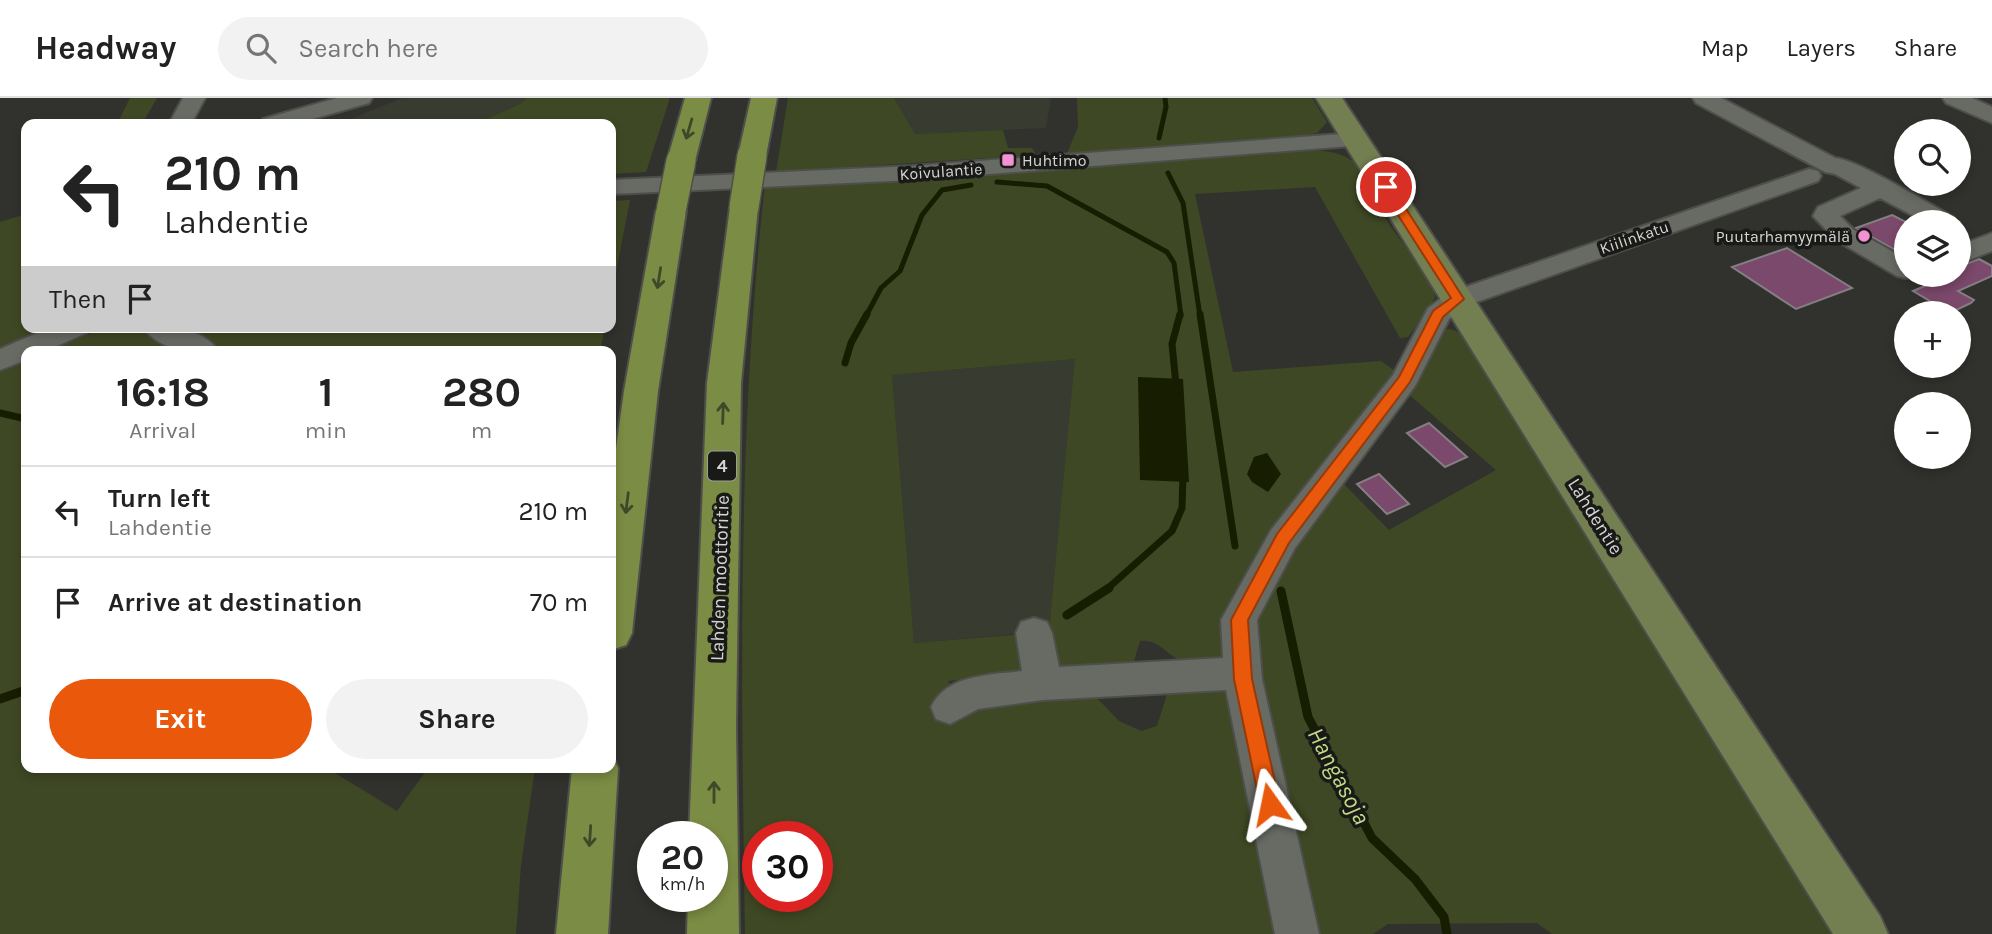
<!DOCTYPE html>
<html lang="en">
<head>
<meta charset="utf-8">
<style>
	body { margin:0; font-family:Karla,sans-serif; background:#f2f2f2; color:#222; height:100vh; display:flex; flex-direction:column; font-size:26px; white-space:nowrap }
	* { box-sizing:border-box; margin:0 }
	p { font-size:23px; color:#767676 }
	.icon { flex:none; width:38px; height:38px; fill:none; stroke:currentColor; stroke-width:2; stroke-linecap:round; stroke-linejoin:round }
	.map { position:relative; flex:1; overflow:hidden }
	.panel { position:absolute; left:21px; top:248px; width:595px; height:427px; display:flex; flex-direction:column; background:#fff; border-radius:14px; box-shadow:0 4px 10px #0003 }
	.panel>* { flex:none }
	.guide { position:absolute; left:21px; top:21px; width:595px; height:214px; border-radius:14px; box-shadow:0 4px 10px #0003; background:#fff; color:#222; overflow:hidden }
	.buttons { position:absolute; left:1894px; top:21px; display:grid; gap:14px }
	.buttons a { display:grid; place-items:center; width:77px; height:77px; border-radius:50%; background:#fff; box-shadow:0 4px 10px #0003; font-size:35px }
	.speed { position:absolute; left:637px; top:723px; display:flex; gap:14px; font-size:35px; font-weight:700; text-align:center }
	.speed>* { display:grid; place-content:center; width:91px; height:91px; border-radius:50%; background:#fff; box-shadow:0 4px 10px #0003; line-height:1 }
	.speed small { font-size:18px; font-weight:400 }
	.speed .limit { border:10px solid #d22; background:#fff; color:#111 }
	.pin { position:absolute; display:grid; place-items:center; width:60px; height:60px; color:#fff; margin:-30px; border:4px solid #fff; border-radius:50%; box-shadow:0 2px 7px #0007 }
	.me { position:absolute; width:77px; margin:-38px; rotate:348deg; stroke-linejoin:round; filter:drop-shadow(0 0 5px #0008) }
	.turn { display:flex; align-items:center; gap:24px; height:147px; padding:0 28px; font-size:32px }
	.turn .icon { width:91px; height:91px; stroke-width:2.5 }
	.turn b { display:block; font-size:49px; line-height:60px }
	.then { display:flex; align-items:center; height:66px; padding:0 28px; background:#0003; gap:14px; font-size:26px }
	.eta { display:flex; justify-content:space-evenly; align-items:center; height:119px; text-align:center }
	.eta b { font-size:42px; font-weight:700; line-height:49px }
	.action { display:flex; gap:14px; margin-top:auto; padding:14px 28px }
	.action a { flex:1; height:80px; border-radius:42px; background:#ea580c; color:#fff; font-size:28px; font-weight:700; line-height:80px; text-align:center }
	.action a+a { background:#f2f2f2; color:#222 }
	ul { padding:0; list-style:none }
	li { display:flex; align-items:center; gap:21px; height:91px; padding:0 28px; border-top:2px solid #e0e0e0 }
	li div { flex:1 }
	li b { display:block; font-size:26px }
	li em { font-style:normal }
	header { display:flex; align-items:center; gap:42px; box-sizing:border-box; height:98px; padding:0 35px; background:#fff; border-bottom:2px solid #e0e0e0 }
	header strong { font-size:33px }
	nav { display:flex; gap:38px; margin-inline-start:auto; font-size:24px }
	.search { width:490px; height:63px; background:#f2f2f2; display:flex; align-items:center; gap:18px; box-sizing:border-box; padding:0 24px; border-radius:38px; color:#767676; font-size:26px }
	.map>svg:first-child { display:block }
	.built { fill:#383b30 }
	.green { fill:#3f4824; fill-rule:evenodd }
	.water { fill:#171d01 }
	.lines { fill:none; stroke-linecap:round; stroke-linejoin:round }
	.stream-far2 { stroke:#171d01; stroke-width:5 }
	.stream-far1 { stroke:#171d01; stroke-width:7 }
	.stream { stroke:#171d01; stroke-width:9 }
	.building { fill:#7b496b; stroke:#847e82; stroke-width:2 }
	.minor-casing { stroke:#4e4f4b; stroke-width:4 }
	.major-casing { stroke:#4e4f4b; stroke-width:4 }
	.highway-casing { stroke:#4e4f4b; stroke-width:4 }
	.minor { fill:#686a64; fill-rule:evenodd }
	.major { fill:#737e51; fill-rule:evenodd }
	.highway { fill:#7b8c44; fill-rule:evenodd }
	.highway-bridge-casing { stroke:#4e4f4b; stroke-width:32; stroke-linecap:butt }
	.highway-bridge { stroke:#7b8c44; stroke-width:29 }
	.oneway { stroke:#40482a }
	.route { fill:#ea580c; stroke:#983908; stroke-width:2 }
	.poi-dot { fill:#f491d4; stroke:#191a18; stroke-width:2.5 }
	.labels { text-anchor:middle; stroke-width:7; stroke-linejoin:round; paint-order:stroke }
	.far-poi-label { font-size:16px; fill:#d5d6d3; stroke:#191a18; text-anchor:start }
	.far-street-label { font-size:16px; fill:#d5d6d3; stroke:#191a18 }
	.shield { fill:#191a18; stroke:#9d9e9b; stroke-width:2 }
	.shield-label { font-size:18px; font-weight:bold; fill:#d5d6d3 }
	.street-label { font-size:19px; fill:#d5d6d3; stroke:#191a18 }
	.near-water-label { font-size:24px; font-style:italic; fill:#c2d882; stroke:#191a18 }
</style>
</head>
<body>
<header>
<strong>Headway</strong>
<div class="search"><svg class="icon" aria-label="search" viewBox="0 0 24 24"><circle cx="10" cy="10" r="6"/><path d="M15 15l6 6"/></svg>Search here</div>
<nav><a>Map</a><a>Layers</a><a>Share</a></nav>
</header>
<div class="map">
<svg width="1992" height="836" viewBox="0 0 1992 836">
	<rect width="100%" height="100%" fill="#31322d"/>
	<path class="built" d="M402,0H527L520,6L475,26H338Z
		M894,0H1051L1046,30L915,36Z
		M1076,261L1049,533L914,545L892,277Z"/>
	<path class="green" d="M130,0H157L142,26H117Z
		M527,0H670L646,74L611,76V26H475L520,6Z
		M788,0H894L915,36L1003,32L1008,50H1031L1034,52L1035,57L776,74Z
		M1077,0H1312L1327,24L1317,35L1288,40L1066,58L1078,29Z
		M1298,52C1322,52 1343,52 1361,70L1390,128L1431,182L1435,199L1429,211L1408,239L1400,240L1315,89L1195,96L1233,274L1381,263L1395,273L1346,349L1225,564C1213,564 1198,566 1185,563C1167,560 1160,540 1140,543L1132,570H1055L1049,533L1075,261L892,277L914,545L1023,536L1025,570L1018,577L948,583L960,607L1077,588L1096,599L1119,623L1141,633L1157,628L1168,593L1231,588L1283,836H745C741,586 737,336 765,86ZM758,738H817V798H758Z
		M630,102L611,201V103Z
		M26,116V229H60L0,254V124Z
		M104,229H605L600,254H47Z
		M1438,231H1450L1463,236L1840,836H1552L1537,825L1388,826L1373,836H1311L1249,524L1286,450L1342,384L1389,432L1496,372L1406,294Z
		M26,262V670H327L397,713L428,670H535L521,767L516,836H0V274Z"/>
	<path class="water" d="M1138,279L1183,281L1189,384L1140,382Z
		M1267,355L1281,376L1268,394L1252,384L1247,376L1254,359Z"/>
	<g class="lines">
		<path class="stream-far2" d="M1159,40L1166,9L1165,0
			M1168,75L1183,105L1200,218
			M997,84L1047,88L1167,154L1174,165L1181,218
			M866,218L881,190L900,173L922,117L942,92L971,87"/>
		<path class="stream-far1" d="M1200,216L1235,448
			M845,265L851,245L867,216
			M1176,287L1172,246L1180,216
			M0,315L26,321
			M1107,491L1172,433L1182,410L1183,376"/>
		<path class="stream" d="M1281,493L1308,619L1372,740L1415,781L1444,819L1447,836
			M1067,517L1109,490
			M0,601L26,592"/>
	</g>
	<path class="building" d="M1892,117L1906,124V158L1856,130Z
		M1787,150L1852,190L1796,211L1732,169Z
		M1979,161L1992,168V178L1958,193L1974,202L1971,205L1950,215L1913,193L1951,177H1958V169Z
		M1429,325L1467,359L1445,369L1407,335Z
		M1379,376L1409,406L1387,416L1357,386Z"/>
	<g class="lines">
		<g class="minor-casing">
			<path id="minor" d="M183,0H205L191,26H169Z
				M337,0H372L369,5L295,26H260L263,21Z
				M1693,0H1721L1835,60C1856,61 1930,106 1953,119L1957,124H1925L1880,100L1840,118L1854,132L1906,161V177H1916L1906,180L1897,178L1836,142L1813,118L1818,109L1861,90L1835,76L1825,74L1696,5Z
				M1943,0H1972L1992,9V25L1946,5Z
				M1355,35L1363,37L1367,42L1363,47L912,82L611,96V82L912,68Z
				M1809,71L1818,73L1821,78L1818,83L1468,207L1449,221L1415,288L1295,450L1257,522L1262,581L1319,836H1275L1226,592L1043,602L978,611L950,626L936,621L931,609C947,576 990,577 1022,573L1016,535L1021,524L1034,520L1047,524L1052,535L1059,569L1223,560L1221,522L1271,432L1393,277L1428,210L1448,195Z
				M1992,135V153L1958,166V148Z
				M51,229H90L86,235L44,254H26V262L0,272V251Z
				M143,229C168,229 204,229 219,254C194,254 159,254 143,229Z"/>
		</g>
		<g class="major-casing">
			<path id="major" d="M1316,0H1342L1880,818L1888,836H1833Z"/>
		</g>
		<g class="highway-casing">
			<path id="highway" d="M685,0H711L695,63L691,69L681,71L671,69L667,63Z
				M751,0H777L766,58L762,64L752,66L742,64L738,58Z
				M744,100L754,103L758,109L741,285L736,628L739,836H687L688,798H712V738H689L707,285L730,109L734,103Z
				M671,104L681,107L686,113L658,293L632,535L626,547L611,552V386L624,293L656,113L661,107Z
				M611,655L618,670L608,836H556L572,670H611Z"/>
		</g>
		<use href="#minor" class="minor"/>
		<use href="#major" class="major"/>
		<use href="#highway" class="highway"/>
		<g class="highway-bridge-casing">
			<path id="highway-bridge" d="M744,109L752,58
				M671,113L681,63"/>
		</g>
		<use href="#highway-bridge" class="highway-bridge"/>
	</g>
	<defs><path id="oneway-shaft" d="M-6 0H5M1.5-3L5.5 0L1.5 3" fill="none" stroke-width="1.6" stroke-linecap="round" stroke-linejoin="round" transform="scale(1.75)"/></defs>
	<g class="oneway">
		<use href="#oneway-shaft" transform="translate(689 31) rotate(106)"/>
		<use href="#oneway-shaft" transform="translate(659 180) rotate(99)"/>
		<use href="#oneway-shaft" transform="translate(723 315) rotate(-88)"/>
		<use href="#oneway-shaft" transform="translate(627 405) rotate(97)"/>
		<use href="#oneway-shaft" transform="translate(714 694) rotate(-90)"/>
		<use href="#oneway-shaft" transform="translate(590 738) rotate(94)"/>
	</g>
	<path class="route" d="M1386,86L1392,89L1464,201L1443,219L1410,284L1289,445L1248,522L1252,581L1280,706L1277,712L1270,715L1263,712L1260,706L1234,581L1231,522L1277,436L1399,279L1433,213L1451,200L1380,89Z"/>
	<g class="poi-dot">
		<rect x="1001" y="55" width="14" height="14" rx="3.5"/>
		<circle cx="1864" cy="138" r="7"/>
	</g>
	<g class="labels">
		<g class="far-poi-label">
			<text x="1022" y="68">Huhtimo</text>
			<text x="1850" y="144" text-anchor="end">Puutarhamyymälä</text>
		</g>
		<g class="far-street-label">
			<text transform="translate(941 73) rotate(-4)" y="6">Koivulantie</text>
			<text transform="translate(1634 139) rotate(-19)" y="6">Kiilinkatu</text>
		</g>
		<rect class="shield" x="708" y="353.5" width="28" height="29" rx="5"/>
		<g class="shield-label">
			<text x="722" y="374">4</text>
		</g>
		<g class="street-label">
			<text transform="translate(1596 418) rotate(58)" y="7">Lahdentie</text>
			<text transform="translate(719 480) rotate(-88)" y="7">Lahden moottoritie</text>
		</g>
		<g class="near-water-label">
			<text transform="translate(1339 678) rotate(62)" y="8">Hangasoja</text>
		</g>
	</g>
</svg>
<div class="buttons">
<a><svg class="icon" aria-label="search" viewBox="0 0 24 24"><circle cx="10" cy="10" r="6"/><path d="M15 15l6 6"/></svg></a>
<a><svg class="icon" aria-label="layers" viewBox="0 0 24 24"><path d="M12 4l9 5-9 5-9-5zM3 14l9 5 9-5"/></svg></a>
<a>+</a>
<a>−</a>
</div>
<div class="speed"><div>20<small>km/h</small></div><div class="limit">30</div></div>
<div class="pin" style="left:1386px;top:89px;background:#d93025"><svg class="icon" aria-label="arrive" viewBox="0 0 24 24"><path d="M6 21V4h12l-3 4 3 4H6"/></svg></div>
<svg class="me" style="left:1270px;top:706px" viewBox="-20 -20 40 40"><path d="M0-17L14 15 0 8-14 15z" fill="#ea580c" stroke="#fff" stroke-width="4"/></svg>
<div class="guide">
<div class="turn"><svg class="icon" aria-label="left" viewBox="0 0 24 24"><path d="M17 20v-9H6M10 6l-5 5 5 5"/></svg><div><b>210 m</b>Lahdentie</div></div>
<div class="then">Then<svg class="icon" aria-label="arrive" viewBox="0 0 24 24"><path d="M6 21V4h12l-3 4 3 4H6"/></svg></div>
</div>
<section class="panel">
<div class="eta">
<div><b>16:18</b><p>Arrival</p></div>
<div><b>1</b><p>min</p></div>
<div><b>280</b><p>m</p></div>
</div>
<ul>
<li><svg class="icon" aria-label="left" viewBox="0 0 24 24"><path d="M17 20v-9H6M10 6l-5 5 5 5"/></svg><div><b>Turn left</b><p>Lahdentie</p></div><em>210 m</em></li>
<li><svg class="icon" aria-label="arrive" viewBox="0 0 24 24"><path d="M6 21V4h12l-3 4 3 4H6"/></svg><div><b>Arrive at destination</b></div><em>70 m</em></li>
</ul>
<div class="action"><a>Exit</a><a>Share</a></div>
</section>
</div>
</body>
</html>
